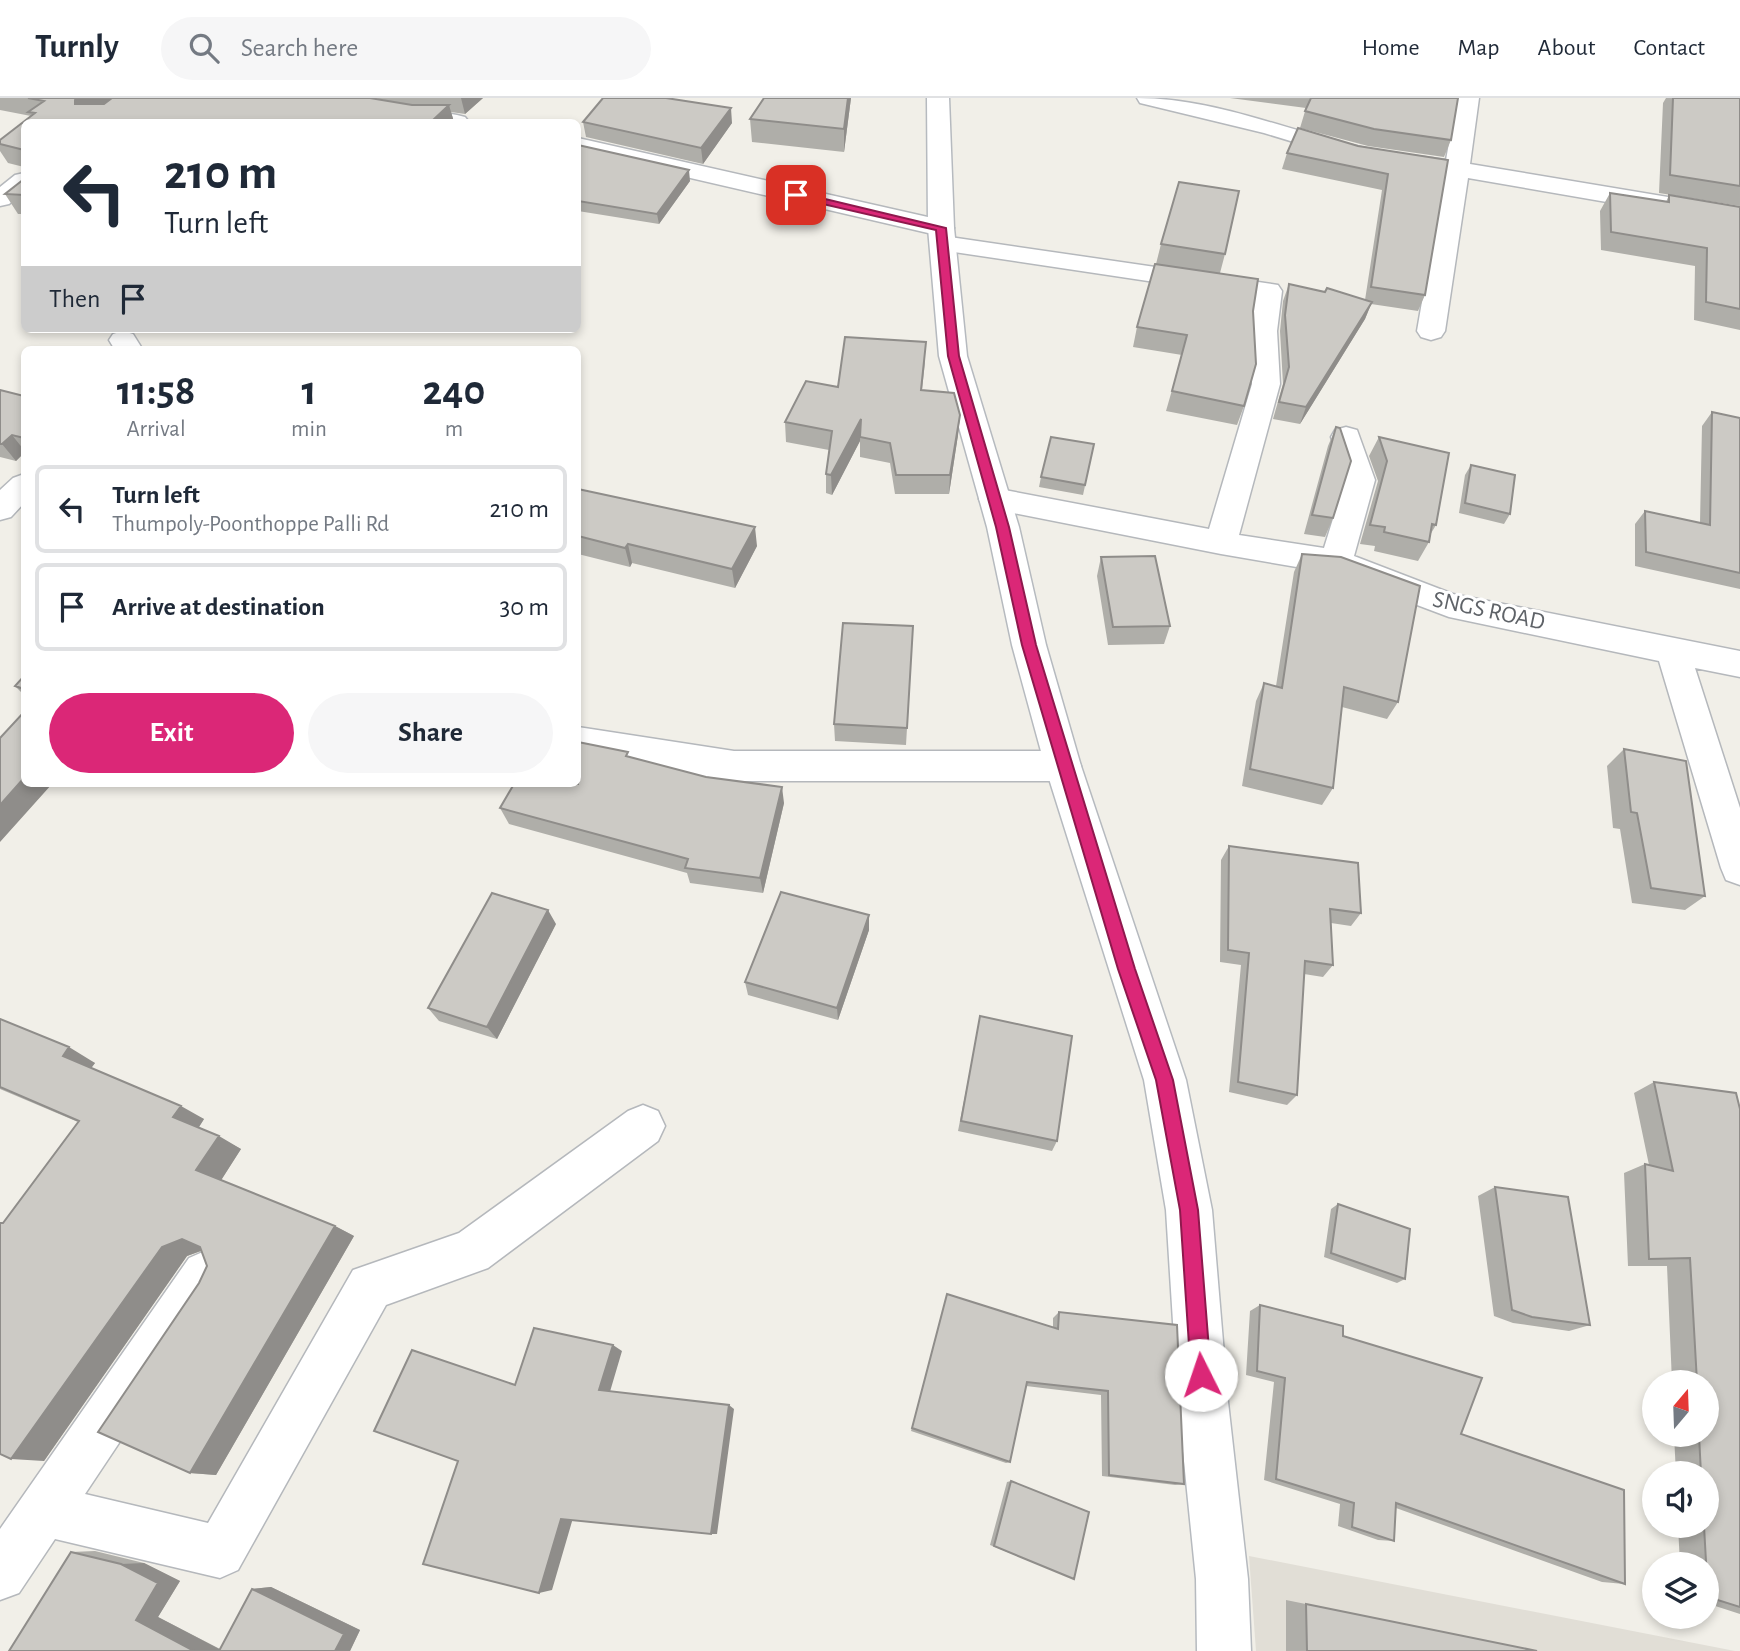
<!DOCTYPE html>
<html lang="en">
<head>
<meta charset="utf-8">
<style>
	body { margin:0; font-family:"Alegreya Sans",sans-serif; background:#f6f6f7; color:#1f2937; height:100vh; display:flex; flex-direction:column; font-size:26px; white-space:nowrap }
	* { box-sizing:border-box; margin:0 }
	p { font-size:23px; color:#747a83 }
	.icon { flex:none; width:38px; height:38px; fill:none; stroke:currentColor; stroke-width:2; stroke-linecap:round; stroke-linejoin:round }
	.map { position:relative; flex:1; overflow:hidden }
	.panel { position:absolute; left:21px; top:248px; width:560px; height:441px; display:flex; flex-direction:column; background:#fff; border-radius:10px; box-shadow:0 4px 10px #0003 }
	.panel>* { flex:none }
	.guide { position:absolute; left:21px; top:21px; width:560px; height:214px; border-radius:10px; box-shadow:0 4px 10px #0003; background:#fff; color:#1f2937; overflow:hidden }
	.needle { width:46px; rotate:19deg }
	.controls { position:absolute; left:1642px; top:1272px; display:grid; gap:14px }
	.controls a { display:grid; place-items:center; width:77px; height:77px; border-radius:50%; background:#fff; box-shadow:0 4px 10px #0003; font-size:35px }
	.pin { position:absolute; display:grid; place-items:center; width:60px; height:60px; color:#fff; margin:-30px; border-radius:14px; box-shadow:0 4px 10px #0006 }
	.me { position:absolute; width:77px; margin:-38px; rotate:356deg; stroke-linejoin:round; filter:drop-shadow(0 0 5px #0008) }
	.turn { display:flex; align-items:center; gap:24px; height:147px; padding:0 28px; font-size:32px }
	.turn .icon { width:91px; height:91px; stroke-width:2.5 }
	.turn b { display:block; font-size:49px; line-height:60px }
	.then { display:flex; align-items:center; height:66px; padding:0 28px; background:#0003; gap:14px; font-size:26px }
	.eta { display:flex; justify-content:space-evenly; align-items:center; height:119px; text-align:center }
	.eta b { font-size:42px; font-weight:700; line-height:49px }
	.action { display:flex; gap:14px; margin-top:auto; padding:14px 28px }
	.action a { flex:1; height:80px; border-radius:42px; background:#db2777; color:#fff; font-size:28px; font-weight:700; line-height:80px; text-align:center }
	.action a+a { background:#f6f6f7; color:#1f2937 }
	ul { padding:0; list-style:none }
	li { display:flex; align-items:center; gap:21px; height:88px; margin:0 14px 10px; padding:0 14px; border:4px solid #e0e1e3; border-radius:10px }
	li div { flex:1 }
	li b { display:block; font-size:26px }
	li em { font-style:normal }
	header { display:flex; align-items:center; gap:42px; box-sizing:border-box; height:98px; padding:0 35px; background:#fff; border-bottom:2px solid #e0e1e3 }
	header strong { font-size:33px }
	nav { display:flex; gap:38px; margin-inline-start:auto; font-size:24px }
	.search { width:490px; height:63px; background:#f6f6f7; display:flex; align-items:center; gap:18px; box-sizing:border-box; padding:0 24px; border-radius:38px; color:#747a83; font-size:26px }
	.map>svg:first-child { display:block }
	.education { fill:#e1ded6 }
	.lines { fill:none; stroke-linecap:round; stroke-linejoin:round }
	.street-casing { stroke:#b5b8bc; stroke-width:3 }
	.secondary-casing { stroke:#b6babf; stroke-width:3 }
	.street { fill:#fff; fill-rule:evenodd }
	.secondary { fill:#fff; fill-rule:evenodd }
	.wall { fill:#afaea9 }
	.shaded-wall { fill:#8f8d8a }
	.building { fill:#cccac5; stroke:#8f8d8a; stroke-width:2 }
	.route { fill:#db2777; stroke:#8e194d; stroke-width:2 }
	.labels { text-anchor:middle; stroke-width:6; stroke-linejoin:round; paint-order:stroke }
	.street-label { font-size:24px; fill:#5f6368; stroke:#fff }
</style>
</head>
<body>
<header>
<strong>Turnly</strong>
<div class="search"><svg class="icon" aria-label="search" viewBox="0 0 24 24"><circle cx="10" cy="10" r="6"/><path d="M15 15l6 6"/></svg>Search here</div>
<nav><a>Home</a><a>Map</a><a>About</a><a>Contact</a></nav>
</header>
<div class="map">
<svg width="1740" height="1553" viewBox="0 0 1740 1553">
	<rect width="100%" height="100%" fill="#f1efe8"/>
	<path class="education" d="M1249,1458L1735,1553H1256Z"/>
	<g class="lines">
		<g class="street-casing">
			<path id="street" d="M307,0H358L457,17L465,19L469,24H419L318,7Z
				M1137,0C1213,0 1282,31 1356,48C1385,55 1416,58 1446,62L1457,0H1479L1470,66L1740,111V127L1468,80L1445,233L1441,239L1431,242L1421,239L1417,233L1444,76L1353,62L1264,35L1140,5Z
				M578,40L941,122L950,125L954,130L950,135L941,138L578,54Z
				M24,75V94L9,106L0,108V89L15,77Z
				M943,138L1278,187L1282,193L1277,233L1280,286L1239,437L1324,450L1345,382L1331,339L1335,332L1346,329L1357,332L1375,382L1354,458L1453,496L1740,553V579L1695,570L1740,710V787L1726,782L1721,770L1659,563L1449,519L1332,475L1221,456L983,409L979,401L983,393L994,390L1209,431L1252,286L1249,233L1255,199L934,151L930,146L934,141Z
				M123,233L133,236L143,252H115L109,242L113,236Z
				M24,376V405L11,419L0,422V392L13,380Z
				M578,629L734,653H1063L1076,658L1081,668L1076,678L1063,683H734L578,657Z
				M643,1007L658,1013L665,1028L658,1043L488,1170L386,1207L238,1472L220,1480L55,1441L19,1495L0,1502V1431L189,1160L205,1153L221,1160L228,1176L221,1192L85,1396L208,1425L353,1172L459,1135L628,1013Z"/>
		</g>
		<g class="secondary-casing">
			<path id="secondary" d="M927,0H949L954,130L967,258L1019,429L1046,547L1081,668L1186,982L1212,1112L1228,1304L1248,1481L1251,1553H1197L1196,1481L1178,1304L1166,1112L1144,982L1045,668L1012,547L987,429L939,258L928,130Z"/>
		</g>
		<use href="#street" class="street"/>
		<use href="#secondary" class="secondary"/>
	</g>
	<path class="wall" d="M0,0H112L413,7L373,0H483L465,16L451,14L454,24H24V69L8,65L0,53V42L31,18L0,12Z
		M764,0H851L844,54L752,44L750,21Z
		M1230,0H1458L1451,42L1444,59L1368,48L1300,30L1306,10Z
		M1666,0H1740V108L1659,95L1663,5Z
		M583,24L732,25L703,66L586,39Z
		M578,47L690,83L659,126L578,113Z
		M1358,48L1448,62L1425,197L1418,213L1371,206L1365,221L1300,326L1273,321L1283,286L1280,233L1283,203L1289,186L1365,202L1382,92L1282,71L1287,55Z
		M24,81V116H18L5,96Z
		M1610,95L1666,104L1669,97L1740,109V232L1694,222L1695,168L1601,152L1600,113Z
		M1161,146L1225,156L1220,175L1253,213L1244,308L1237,327L1166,313L1182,257L1133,249L1137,229L1156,166Z
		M925,264L922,292L960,317L958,337L949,396H895L890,365L860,359V343L832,397L826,395V376L829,352L786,344L785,324L838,289Z
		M0,292L24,298V355L16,363L0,359Z
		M1712,314L1740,320V491L1635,468V426L1645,413L1700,425L1702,328Z
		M1336,329L1333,420L1325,439L1304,436L1328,348Z
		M1379,339L1436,427L1430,437L1429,444L1418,463L1374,453L1375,448L1360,446L1378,383L1369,358Z
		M1094,346L1083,397L1039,389L1041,379Z
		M1471,367L1510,416L1504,426L1459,415L1465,377Z
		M578,391L757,448L735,490L632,465L630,469L578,456Z
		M1302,456L1398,604L1387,621L1342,609L1333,690L1322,707L1242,688L1256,603L1264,585L1276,588L1294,474Z
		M1101,459L1170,528L1164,546L1108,547L1097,478Z
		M913,528L906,647L835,643L834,626Z
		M24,578V597L15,588Z
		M1624,651L1705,798L1685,812L1632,805L1620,731L1613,730L1607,668Z
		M630,659L784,705L763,795L690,785L687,775L509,726L500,710Z
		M1229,748L1361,815L1351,828L1331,825L1333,867L1323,879L1304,876L1297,997L1287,1007L1229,994L1241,867L1220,864L1221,762Z
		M869,817V832L838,922L748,897L745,884Z
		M556,826L497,941L439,923L428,910Z
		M0,921L95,965L91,970L204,1021L199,1029L241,1051L221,1082L335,1128L354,1138L216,1377L190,1375L199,1185L207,1168L201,1153L187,1158L44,1363L3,1125L78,1024L0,991Z
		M978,931L1057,1043L1052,1053L958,1033Z
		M1654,984L1740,1011V1516L1706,1505V1466H1680L1678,1428H1706V1376H1676L1674,1337H1706V1284H1672L1667,1168H1628L1624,1075L1645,1066L1649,1067L1634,995Z
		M1495,1089L1590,1227L1569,1233L1513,1225L1494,1218L1478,1098Z
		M1338,1106L1405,1181L1397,1185L1324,1159L1331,1111Z
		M947,1196L1053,1229V1220L1059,1214L1184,1386L1175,1387L1102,1378L1101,1297L1026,1288L1010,1364L1006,1365L911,1333Z
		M1260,1207L1343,1238L1461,1336L1625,1486L1602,1484L1396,1410L1394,1443L1378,1442L1338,1428L1340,1406L1264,1382L1274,1284L1246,1277L1250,1213Z
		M1011,1383L1074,1481L990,1447L1007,1384Z
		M95,1453L144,1465L180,1483L158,1519L220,1551L252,1491L271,1489L360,1532L350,1553H9L71,1454Z
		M1286,1502L1537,1553H1286Z"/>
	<path class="shaded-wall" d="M78,0H112L86,22L75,6V2Z
		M461,0H483L465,16Z
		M848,0H851L844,54V31Z
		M449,7L454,24H433L432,23Z
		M731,10L732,25L703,66L701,50Z
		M689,72L690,83L659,126L657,116Z
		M1372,204L1365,221L1300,326L1306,309Z
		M960,317L958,337L949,396L950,377Z
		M861,321L860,343L832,397L831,377Z
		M12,337L24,352V355L16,363L2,346Z
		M755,429L757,448L735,490L732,471Z
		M628,446L632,465L630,469L625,450Z
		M24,680V686H52L0,744V707Z
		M782,689L784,705L763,795L760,780Z
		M548,812L556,826L497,941L487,929Z
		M869,817V832L838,922L837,910Z
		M69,949L95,965L89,973L63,958Z
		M181,1008L204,1021L197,1032L173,1019Z
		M219,1038L241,1051L220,1084L196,1072Z
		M335,1128L354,1138L216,1377L190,1375Z
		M182,1141L206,1151L187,1158L44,1363L11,1361L162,1149Z
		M613,1247L622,1253L609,1297L599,1292Z
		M729,1307L734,1311L717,1436H711Z
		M573,1420L552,1492L539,1495L561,1421Z
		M144,1465L180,1483L158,1519L223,1553H194L136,1522L121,1466Z
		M271,1489L360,1532L350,1553H335L252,1491Z"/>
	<path class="building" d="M28,0H78L75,2V6H104L112,0H370L412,7H449L432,23L434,24H24V52L0,46V42L35,15L28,14L44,3Z
		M603,0H666L731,10L701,50L583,24Z
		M764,0H848L844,31L750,21Z
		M1311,0H1458L1451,42L1374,31L1305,13Z
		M1673,0H1740V88L1670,77Z
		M1298,30L1358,48L1448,62L1425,197L1371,189L1388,76L1287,55Z
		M578,47L689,72L657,116L578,103Z
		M24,81V97L5,96Z
		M1179,84L1239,93L1225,156L1161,146Z
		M1610,95L1669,104V97L1740,109V211L1706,204L1707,150L1611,134Z
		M1155,166L1258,181L1253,213L1256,266L1244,308L1172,293L1187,237L1137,229Z
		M1289,186L1325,194L1327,190L1372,204L1306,309L1279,304L1289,269L1285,217Z
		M845,239L926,244L921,292L954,295L960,317L950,377H896L890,345L860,339L861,321L831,377L826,376L832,333L785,324L806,283L838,289Z
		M0,292L24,298V340L12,337L2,346H0Z
		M1712,314L1740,320V475L1646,454L1645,413L1710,427Z
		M1336,329L1340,330L1351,363L1333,420L1312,417Z
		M1051,339L1094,346L1085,387L1041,379Z
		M1379,339L1449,355L1436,427L1432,426L1429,444L1384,434L1385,429L1370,427L1387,363Z
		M1471,367L1515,377L1510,416L1465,405Z
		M578,391L755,429L732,471L628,446L625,450L578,438Z
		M1302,456L1341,459L1420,488L1398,604L1344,589L1333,690L1250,671L1264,585L1282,590Z
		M1155,458L1170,528L1113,529L1101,459Z
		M843,525L913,528L907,630L834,626Z
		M24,578V591L15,588Z
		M24,614V680L0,707V640Z
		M578,644L628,654L626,658L706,679L782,689L760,780L685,770L688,761L500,710L514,686H578Z
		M1624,651L1686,663L1705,798L1651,790L1637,715L1631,714Z
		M1229,748L1358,765L1361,815L1330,811L1333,867L1305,863L1297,997L1238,984L1249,855L1228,852Z
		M781,794L869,817L837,910L745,884Z
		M492,795L548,812L487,929L428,910Z
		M980,918L1072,938L1057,1043L961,1023Z
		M0,921L69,949L63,958L181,1008L173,1019L219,1038L196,1072L335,1128L190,1375L98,1334L199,1185L207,1168L200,1149L182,1141L162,1149L11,1361L0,1356V1125H3L79,1023L0,989Z
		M1654,984L1736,995L1740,1011V1509L1708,1499L1704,1428H1706V1376H1701L1699,1337H1706V1284H1697L1690,1160L1649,1161L1645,1066L1673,1073Z
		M1495,1089L1568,1099L1590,1227L1532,1219L1512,1212Z
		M1338,1106L1410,1131L1405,1181L1331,1155Z
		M947,1196L1058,1231L1059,1214L1177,1227L1184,1386L1109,1377L1108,1293L1027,1284L1010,1364L912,1330Z
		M1260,1207L1343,1228V1238L1482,1280L1461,1336L1624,1392L1625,1486L1396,1405L1394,1443L1352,1429L1354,1405L1276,1381L1285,1280L1257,1273Z
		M534,1230L613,1247L599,1292L729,1307L711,1436L561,1421L539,1495L423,1466L458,1363L374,1333L412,1252L515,1287Z
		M1011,1383L1089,1414L1074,1481L994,1448Z
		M71,1454L121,1466L158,1485L136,1522L194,1553H9Z
		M252,1491L344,1536L335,1553H219Z
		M1306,1506L1537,1553H1307Z"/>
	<path class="route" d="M796,94L946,130L959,258L1009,429L1036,547L1135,871L1173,982L1198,1112L1211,1277L1208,1284L1201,1287L1194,1284L1191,1277L1180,1112L1156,982L1118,871L1022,547L996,429L948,258L936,132L792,99L791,97Z"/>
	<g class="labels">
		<g class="street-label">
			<text transform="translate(1489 512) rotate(12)" y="8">SNGS ROAD</text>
		</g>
	</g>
</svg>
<div class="controls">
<a><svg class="needle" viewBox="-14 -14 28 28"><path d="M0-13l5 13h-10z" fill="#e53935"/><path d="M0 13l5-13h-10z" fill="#747a83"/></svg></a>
<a><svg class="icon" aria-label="sound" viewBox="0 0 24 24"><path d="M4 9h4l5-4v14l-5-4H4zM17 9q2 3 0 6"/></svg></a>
<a><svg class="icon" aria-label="layers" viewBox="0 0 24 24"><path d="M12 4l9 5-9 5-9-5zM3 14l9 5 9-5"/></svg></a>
</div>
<div class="pin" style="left:796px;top:97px;background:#d93025"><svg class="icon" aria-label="arrive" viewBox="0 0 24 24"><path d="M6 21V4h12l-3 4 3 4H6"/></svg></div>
<svg class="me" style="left:1201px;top:1277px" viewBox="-20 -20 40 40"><circle r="19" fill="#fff"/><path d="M0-13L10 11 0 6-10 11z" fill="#db2777"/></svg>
<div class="guide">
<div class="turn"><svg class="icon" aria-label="left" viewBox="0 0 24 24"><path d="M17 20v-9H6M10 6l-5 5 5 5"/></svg><div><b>210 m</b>Turn left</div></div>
<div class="then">Then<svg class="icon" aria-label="arrive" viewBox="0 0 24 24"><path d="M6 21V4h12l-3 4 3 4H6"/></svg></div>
</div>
<section class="panel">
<div class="eta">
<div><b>11:58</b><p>Arrival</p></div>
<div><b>1</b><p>min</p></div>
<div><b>240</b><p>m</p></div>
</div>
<ul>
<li><svg class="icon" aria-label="left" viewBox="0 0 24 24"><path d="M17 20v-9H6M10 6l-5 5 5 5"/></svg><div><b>Turn left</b><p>Thumpoly-Poonthoppe Palli Rd</p></div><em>210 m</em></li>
<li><svg class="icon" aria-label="arrive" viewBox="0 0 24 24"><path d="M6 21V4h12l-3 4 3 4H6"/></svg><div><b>Arrive at destination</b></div><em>30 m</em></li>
</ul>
<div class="action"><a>Exit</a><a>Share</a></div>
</section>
</div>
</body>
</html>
